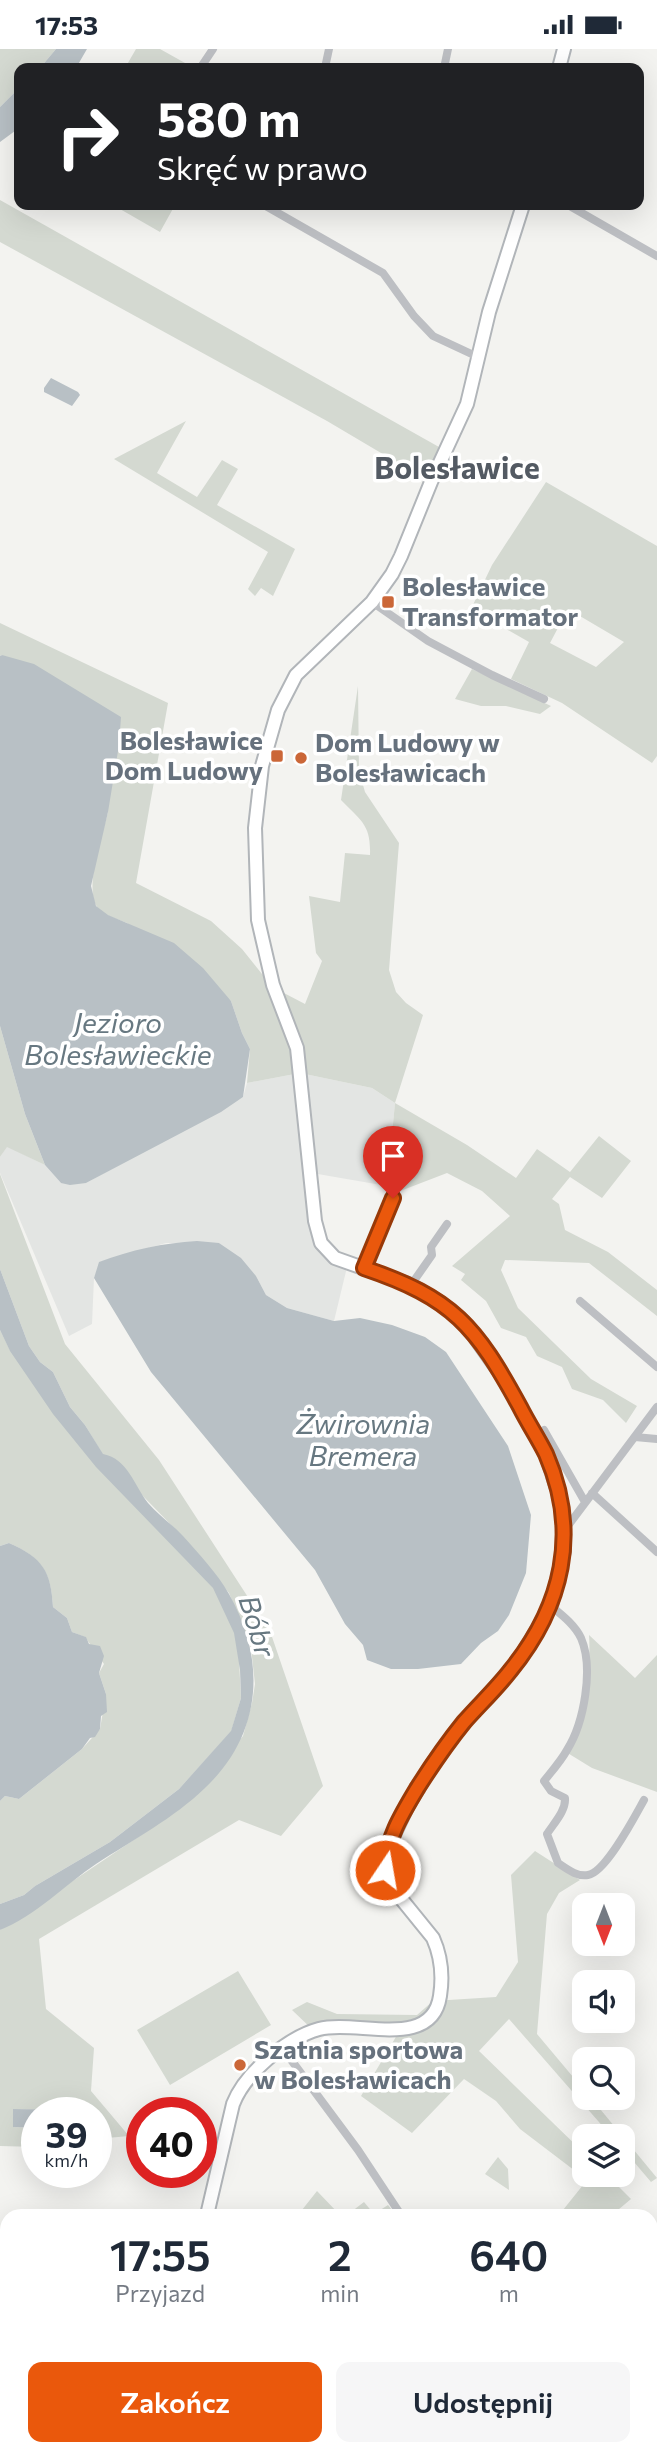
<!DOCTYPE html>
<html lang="pl">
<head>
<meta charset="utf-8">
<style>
	body { margin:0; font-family:Commissioner,sans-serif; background:#f6f6f7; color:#1f2937; height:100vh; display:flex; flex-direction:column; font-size:26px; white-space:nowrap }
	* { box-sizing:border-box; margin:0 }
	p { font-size:23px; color:#747a83 }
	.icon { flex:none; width:38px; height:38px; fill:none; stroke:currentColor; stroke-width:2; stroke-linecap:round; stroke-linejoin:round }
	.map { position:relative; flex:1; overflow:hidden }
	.details { position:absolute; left:0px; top:2160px; width:658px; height:247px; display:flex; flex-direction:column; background:#fff; border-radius:21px 21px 0 0; box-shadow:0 7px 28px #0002 }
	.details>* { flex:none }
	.guide { position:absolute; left:14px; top:14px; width:630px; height:147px; border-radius:14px; box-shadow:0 7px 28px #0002; background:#202124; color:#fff; overflow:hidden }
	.needle { width:46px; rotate:180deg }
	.controls { position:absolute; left:572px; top:1844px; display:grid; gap:14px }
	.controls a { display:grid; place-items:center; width:63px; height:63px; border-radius:14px; background:#fff; box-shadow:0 7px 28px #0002; font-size:35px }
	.speed { position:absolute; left:21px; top:2048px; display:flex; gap:14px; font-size:35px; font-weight:700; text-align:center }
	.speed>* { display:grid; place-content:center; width:91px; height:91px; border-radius:50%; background:#fff; box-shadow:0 7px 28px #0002; line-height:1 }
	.speed small { font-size:18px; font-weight:400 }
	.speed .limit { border:10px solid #d22; background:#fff; color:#111 }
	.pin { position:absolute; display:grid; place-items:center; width:60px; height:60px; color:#fff; margin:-72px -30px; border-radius:50% 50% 50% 0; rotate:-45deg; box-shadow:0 0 7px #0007 }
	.pin .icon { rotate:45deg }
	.me { position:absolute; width:77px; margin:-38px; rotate:12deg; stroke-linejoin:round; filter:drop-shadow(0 0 5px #0008) }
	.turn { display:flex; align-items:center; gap:24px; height:147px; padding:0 28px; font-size:32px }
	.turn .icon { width:91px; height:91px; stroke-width:2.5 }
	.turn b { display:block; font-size:49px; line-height:60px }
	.eta { display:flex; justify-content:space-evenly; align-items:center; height:119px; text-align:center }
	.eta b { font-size:42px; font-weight:600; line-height:49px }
	.action { display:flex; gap:14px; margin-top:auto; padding:14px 28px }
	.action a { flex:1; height:80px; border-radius:14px; background:#ea580c; color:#fff; font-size:28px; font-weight:600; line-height:80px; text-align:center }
	.action a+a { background:#f6f6f7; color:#1f2937 }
	.status { display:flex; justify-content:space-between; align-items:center; height:49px; padding:0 35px; background:#fff; direction:ltr }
	.status svg { height:19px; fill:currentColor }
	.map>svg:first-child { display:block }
	.built { fill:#e3e5e3 }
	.green { fill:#d4d9d1; fill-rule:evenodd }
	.water { fill:#b8c0c5 }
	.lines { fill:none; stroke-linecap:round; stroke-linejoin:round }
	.secondary-casing { stroke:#b1b5b9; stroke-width:16 }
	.street { stroke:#bdbfc3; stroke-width:8 }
	.secondary { stroke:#fff; stroke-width:12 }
	.route-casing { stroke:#983908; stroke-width:18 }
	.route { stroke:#ea580c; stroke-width:12 }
	.poi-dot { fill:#cb6738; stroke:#fff; stroke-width:2.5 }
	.labels { text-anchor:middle; stroke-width:7; stroke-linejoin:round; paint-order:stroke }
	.poi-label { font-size:26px; font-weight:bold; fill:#66717d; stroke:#fff; text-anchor:start }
	.water-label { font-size:28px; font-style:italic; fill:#677881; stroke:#fff }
	.quarter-label { font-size:30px; font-weight:bold; fill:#535a63; stroke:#fff }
</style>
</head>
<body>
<div class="status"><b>17:53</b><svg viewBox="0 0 49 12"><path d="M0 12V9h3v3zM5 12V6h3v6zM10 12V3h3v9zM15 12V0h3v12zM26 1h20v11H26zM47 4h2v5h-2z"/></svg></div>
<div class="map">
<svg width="657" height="2405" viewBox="0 0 657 2405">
	<rect width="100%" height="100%" fill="#f3f3f0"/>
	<path class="built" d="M300,1024L372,1039L395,1054L387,1137L312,1124L317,1183L348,1214L334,1272L287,1259L266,1246L256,1227L219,1194H166L100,1213L94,1229L92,1275L69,1287L0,1124V1108L7,1097L45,1116L61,1134H86L243,1048L247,1034Z"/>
	<path class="green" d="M0,0H56L40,19H19V39L0,58Z
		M136,0H160L194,19H125Z
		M0,151L439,398L425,430L327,372L0,193Z
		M113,156H175L160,183Z
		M186,372L157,424L197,448L222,411L238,420L217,456L295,500L273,547L261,539L255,547L248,540L268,503L114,410Z
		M546,433L657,497V707L652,714L562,654L511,630L529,593L471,560L492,516ZM568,560L624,593L596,618L550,594Z
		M0,574L168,654L136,834L211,872L242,900L262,925L282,943L305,955L322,912L316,904L309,847L340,853L345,804L370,806C371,775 361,772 341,751L358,637L359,722L365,743L399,794L389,921L396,943L406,954L423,966L395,1054L467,1096L516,1129L537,1100L570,1123L599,1087L631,1112L602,1149L570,1128L552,1150L559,1155L565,1181L608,1203L657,1241V1267L589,1214L505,1211L501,1221L518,1259L591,1330L637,1357L626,1374L603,1351L572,1340L562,1318L537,1307L526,1288L501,1279L486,1252L461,1231L465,1225L452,1217L510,1167L482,1142L447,1124L395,1144L387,1137L395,1054L372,1039L300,1024L247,1034L250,1000L242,984L231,952L127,874C117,870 105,867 98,859C83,842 103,784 108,763L2,606L0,607Z
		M472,620L551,657L540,665L506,657H481L455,650Z
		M0,977L25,1065L45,1116L7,1098L0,1108Z
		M0,1125L65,1295L159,1411L270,1582L323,1737L281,1787L239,1771L39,1890L46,1960L94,1999L91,2042L129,2087L96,2090V2063L14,2060L13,2078L37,2079V2098L0,2097V1881L178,1761L243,1687L252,1654L255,1635L251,1599L229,1544L178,1483L103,1406L85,1376L70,1358L53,1323L40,1313L29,1297L0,1220Z
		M0,1281L10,1301L214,1539L235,1584L239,1611L241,1649L231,1683L179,1740L110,1793L35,1837L24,1846L0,1855V1752L5,1747L19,1750L82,1700L100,1680L106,1645L99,1624L104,1615L85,1588L72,1583L67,1569L53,1558C51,1522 42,1509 9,1494L0,1497Z
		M589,1586L635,1629L657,1606V1743L592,1719L566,1703C579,1664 592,1628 589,1586Z
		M535,1802L580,1831L559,1844L547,1865L537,1985L584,2041V2049H591L657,2129L651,2133L623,2100V2088H612L509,1970L479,2002L584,2104V2126H607L631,2150L612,2166H559L587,2131L520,2080L496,2052L464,2030L412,2084L361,2047L397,1986L315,1983L292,1961L307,1953L337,1965L417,1966L433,1952L496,1948L518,1913L511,1826Z
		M238,1922L271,1976L170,2036L137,1981Z
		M498,2108L508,2120L509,2141L485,2125Z
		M317,2142L340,2166H298Z
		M364,2153L374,2165L388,2156L396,2166H347Z"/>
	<path class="water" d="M56,0H87L76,19H40Z
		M19,39V79L0,93V58Z
		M51,329L78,343L80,346L72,357L44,343V339Z
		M2,606L34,615L121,668L119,696L108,763L91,837L96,857L108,866L174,894L203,919L231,952L242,984L250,1000L243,1048L221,1063L86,1134L70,1136L61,1134L45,1116L25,1065L0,977V607Z
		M197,1192L219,1194L241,1209L256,1227L266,1246L287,1259L334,1272L360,1269L392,1276L425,1288L446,1303L508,1397L531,1466L526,1524L509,1566L498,1582L481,1594L461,1615L418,1620H391L367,1611L363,1596L345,1575L315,1521L151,1323L94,1229L99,1213C131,1201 163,1194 197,1192Z
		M0,1220L29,1297L40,1313L53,1323L70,1358L85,1376L103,1405C128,1410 134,1436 148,1454C158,1466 172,1475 183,1487C199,1505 217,1524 229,1545C267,1612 262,1685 205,1739C174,1769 133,1791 96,1815C66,1835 34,1868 0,1881V1855L24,1846L35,1837L110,1793L179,1740L231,1682L241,1649L240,1621L234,1584L213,1539L96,1418L53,1365L10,1302L0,1281Z
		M9,1494C43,1509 51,1522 53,1558L67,1569L72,1583L86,1588L89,1595L100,1597L104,1607L99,1624L106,1645L107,1663L101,1667L100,1680L95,1688L90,1689L82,1700L19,1750L5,1747L0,1752V1497Z
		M13,2060L73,2061V2063H37V2079L13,2078Z
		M7,2229V2399H109L108,2405H0V2232Z"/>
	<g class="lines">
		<g class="secondary-casing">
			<path id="secondary" d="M559,19L564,0
				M207,2166L233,2055C245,2024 287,1989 319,1980C356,1970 432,2002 440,1947C443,1928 441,1907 433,1889L390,1836L385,1814L390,1794L406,1760L433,1714L457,1681L517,1614L551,1557L564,1502V1474L560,1449L546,1405L505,1331L464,1273L441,1254L411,1236L335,1209L321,1194L315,1172L297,999L273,936L258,871L255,779L262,717L278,661L296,626L372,553L392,525L401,507L431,433L467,355L489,263L523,156
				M158,2405L159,2399"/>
		</g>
		<path class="street" d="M326,14L329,0
			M201,18L213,0
			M444,19L448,0
			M264,156L383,224L414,267L433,287L478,308
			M568,156L657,207
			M372,553L428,592L492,626L544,650
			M364,1219L393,1148
			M411,1236L432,1206L431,1198L447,1175
			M580,1252L657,1318
			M544,1381L585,1453
			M635,1388L657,1390
			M592,1444L657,1503
			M564,1482L657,1358
			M551,1557C562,1566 575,1576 581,1589C594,1619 584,1674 567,1701C561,1712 552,1722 544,1732L551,1742L565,1749C566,1762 554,1774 547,1785L558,1814C567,1820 577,1828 588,1826C606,1823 635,1767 644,1751
			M283,2000L358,2101L401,2166"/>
		<use href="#secondary" class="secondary"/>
	</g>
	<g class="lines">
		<g class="route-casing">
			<path id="route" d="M385,1821C385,1792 403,1763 418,1738C432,1716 447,1694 464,1673C479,1656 496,1640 510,1622C563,1557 580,1483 546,1405C538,1389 528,1374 520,1358C476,1277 453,1249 364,1219L393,1149"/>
		</g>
		<use href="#route" class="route"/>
	</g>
	<g class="poi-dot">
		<rect x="381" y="546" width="14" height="14" rx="3.5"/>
		<rect x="270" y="700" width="14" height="14" rx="3.5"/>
		<circle cx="301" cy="709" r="7"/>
		<circle cx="240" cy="2016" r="7"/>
	</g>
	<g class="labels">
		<g class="poi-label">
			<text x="402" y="547">Bolesławice<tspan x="402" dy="30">Transformator</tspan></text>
			<text x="263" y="701" text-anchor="end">Bolesławice<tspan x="263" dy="30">Dom Ludowy</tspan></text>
			<text x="315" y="703">Dom Ludowy w<tspan x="315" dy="30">Bolesławicach</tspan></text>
			<text x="254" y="2010">Szatnia sportowa<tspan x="254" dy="30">w Bolesławicach</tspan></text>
		</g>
		<g class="water-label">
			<text x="118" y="984">Jezioro<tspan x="118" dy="32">Bolesławieckie</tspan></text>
			<text x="363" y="1385">Żwirownia<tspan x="363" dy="32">Bremera</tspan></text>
			<text transform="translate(257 1577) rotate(73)" y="10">Bóbr</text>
		</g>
		<g class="quarter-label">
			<text x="457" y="430">Bolesławice</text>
		</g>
	</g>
</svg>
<div class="controls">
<a><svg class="needle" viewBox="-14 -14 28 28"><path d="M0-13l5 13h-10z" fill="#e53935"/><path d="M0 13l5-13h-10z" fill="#747a83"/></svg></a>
<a><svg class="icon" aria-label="sound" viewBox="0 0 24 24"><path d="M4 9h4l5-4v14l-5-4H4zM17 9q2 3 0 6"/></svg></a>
<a><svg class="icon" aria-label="search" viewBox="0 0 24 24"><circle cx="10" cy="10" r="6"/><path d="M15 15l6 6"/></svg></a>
<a><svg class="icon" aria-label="layers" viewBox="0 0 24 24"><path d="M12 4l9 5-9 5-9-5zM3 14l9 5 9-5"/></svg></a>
</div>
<div class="speed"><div>39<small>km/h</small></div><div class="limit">40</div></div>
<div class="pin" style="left:393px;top:1149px;background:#d93025"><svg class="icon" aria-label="arrive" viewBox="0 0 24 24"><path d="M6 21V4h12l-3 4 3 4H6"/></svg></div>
<svg class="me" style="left:385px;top:1821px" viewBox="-20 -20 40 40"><circle r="17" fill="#ea580c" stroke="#fff" stroke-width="3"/><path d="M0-11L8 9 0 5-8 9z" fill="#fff"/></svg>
<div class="guide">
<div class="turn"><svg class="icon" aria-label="right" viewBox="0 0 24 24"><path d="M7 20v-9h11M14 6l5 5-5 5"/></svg><div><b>580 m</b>Skręć w prawo</div></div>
</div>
<section class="details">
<div class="eta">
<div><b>17:55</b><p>Przyjazd</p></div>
<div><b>2</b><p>min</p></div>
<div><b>640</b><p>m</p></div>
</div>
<div class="action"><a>Zakończ</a><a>Udostępnij</a></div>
</section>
</div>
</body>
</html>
